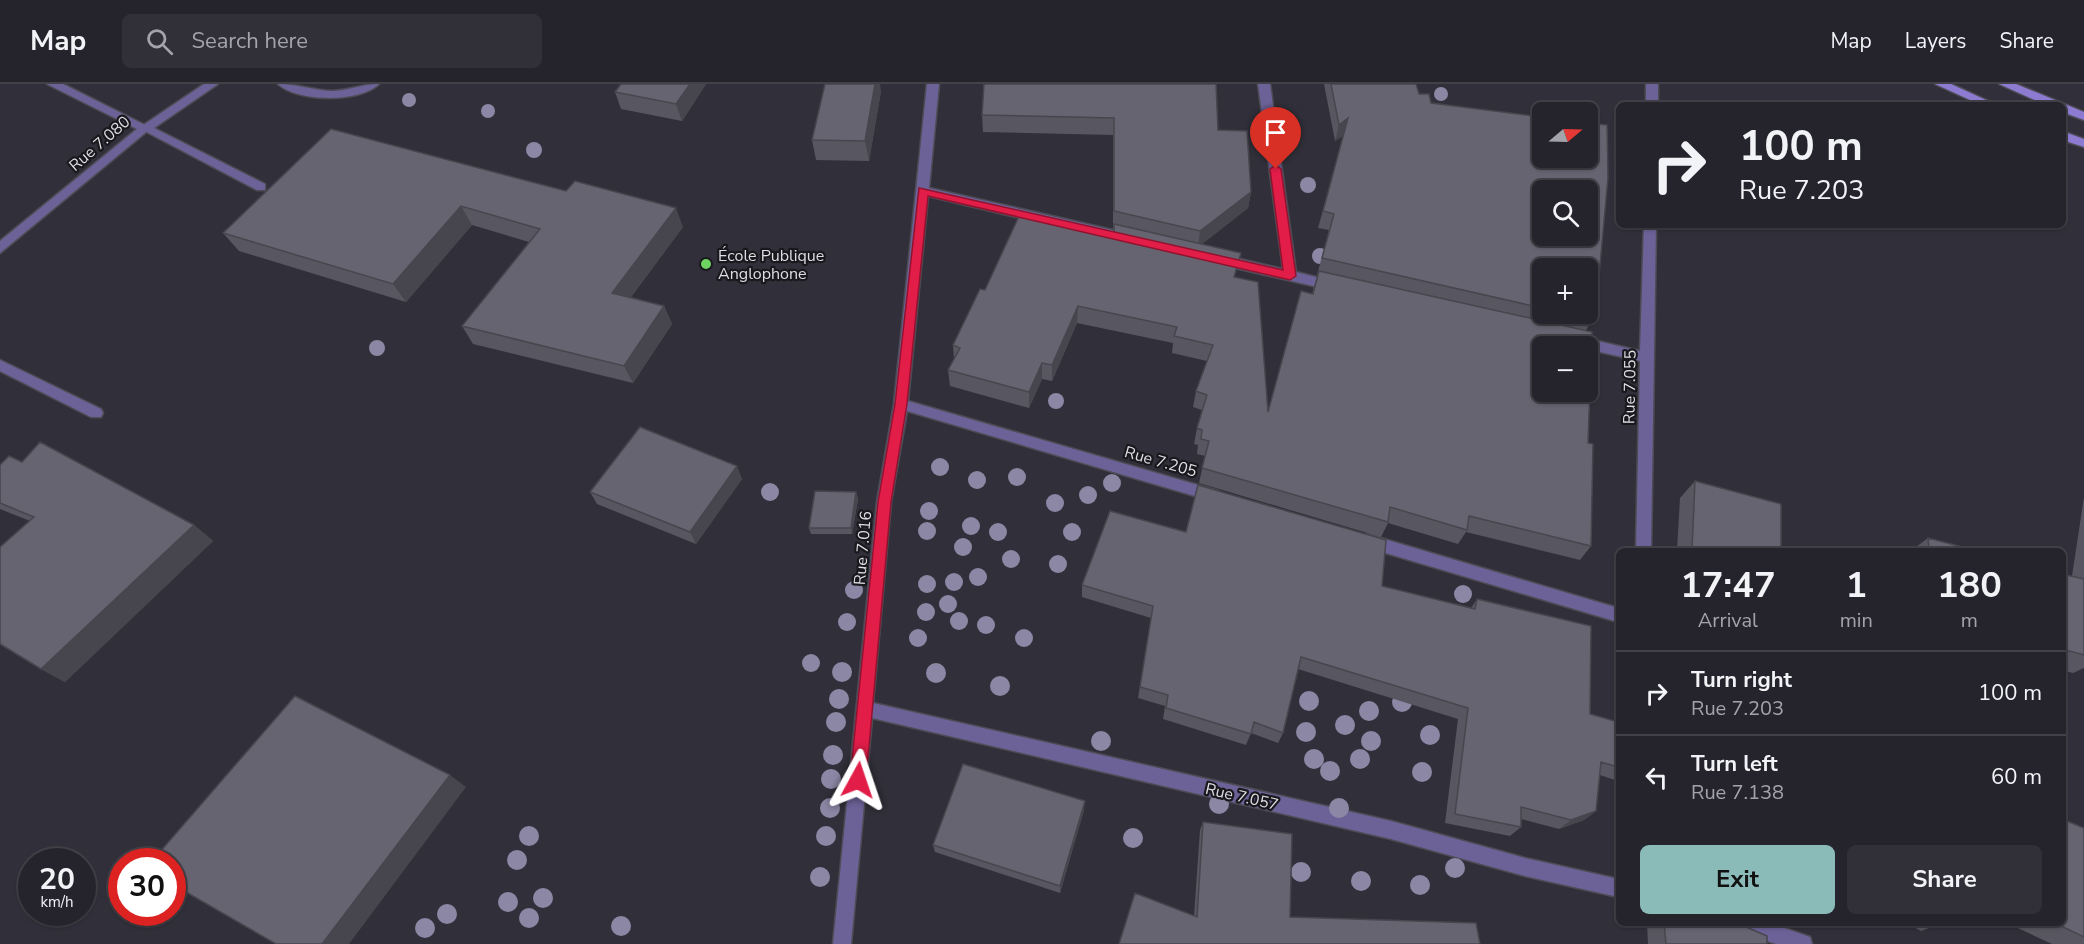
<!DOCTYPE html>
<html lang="en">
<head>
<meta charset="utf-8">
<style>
	body { margin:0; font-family:"Nunito Sans",sans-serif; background:#313038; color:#f1f3f6; height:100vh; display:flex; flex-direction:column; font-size:22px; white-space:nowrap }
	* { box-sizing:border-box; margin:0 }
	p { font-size:20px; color:#a3a4a9 }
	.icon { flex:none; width:33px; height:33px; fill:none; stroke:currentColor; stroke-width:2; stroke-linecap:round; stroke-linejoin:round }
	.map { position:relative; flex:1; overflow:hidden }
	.side { position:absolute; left:1616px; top:464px; width:450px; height:378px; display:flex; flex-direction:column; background:#25242c; border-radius:9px; box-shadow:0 2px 4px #0004,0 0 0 2px #424148 }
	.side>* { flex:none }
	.guide { position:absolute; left:1616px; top:18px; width:450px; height:126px; border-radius:9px; box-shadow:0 2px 4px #0004,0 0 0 2px #424148; background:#25242c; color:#f1f3f6; overflow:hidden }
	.needle { width:39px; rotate:71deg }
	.tools { position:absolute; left:1532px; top:18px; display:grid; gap:12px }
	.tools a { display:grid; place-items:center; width:66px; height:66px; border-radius:9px; background:#25242c; box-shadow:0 2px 4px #0004,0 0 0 2px #424148; font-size:30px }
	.speed { position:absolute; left:18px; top:764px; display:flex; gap:12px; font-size:30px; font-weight:700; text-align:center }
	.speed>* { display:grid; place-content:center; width:78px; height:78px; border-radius:50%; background:#25242c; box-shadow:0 2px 4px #0004,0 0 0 2px #424148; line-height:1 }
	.speed small { font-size:15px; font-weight:400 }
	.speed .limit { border:9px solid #d22; background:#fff; color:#111 }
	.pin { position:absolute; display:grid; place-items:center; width:51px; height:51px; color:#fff; margin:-62px -26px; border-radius:50% 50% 50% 0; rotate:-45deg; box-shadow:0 0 6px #0007 }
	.pin .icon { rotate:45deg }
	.me { position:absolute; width:66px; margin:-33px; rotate:5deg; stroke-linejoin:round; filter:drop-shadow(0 0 4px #0008) }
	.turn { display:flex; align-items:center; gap:21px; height:126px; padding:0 24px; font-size:27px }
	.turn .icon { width:78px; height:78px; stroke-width:2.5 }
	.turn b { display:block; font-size:42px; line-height:51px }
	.eta { display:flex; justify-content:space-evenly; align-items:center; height:102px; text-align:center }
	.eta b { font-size:36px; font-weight:700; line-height:42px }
	.cta { display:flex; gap:12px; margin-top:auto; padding:12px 24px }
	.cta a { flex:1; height:69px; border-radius:9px; background:#8bbbb9; color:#111; font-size:24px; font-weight:700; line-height:69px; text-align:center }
	.cta a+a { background:#313038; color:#f1f3f6 }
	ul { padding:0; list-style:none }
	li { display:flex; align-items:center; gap:18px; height:84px; padding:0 24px; border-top:2px solid #424148 }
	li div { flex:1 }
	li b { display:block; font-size:22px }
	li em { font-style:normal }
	header { display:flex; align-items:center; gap:36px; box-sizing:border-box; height:84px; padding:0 30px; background:#25242c; border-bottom:2px solid #424148 }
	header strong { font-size:28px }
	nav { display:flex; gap:33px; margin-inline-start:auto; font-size:21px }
	.search { width:420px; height:54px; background:#313038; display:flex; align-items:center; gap:15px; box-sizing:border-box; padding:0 21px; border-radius:9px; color:#a3a4a9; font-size:22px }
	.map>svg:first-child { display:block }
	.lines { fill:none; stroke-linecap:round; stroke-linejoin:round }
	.service-casing { stroke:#4d4c55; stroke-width:3 }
	.minor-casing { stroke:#4d4c55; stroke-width:3 }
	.secondary-casing { stroke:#4d4c55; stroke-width:3 }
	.service { fill:#6c6297; fill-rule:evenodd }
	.minor { fill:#6c6297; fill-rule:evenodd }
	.secondary { fill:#8c7bd1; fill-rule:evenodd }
	.tree { fill:#8c87a5 }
	.wall { fill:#585660; fill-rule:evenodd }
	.shaded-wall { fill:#47464e }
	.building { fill:#666470; stroke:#47464e; stroke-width:1.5; fill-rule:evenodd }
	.route { fill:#e11d48; stroke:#92132f; stroke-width:1.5 }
	.poi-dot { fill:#6dd361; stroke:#19191d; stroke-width:2 }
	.labels { text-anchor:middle; stroke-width:4.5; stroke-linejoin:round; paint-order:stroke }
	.street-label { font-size:16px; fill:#dfdee5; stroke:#19191d }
	.poi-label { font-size:16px; fill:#dfdee5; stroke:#19191d; text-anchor:start }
</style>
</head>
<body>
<header>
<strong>Map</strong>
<div class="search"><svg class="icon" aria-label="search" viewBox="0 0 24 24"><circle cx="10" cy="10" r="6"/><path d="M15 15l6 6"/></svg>Search here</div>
<nav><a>Map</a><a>Layers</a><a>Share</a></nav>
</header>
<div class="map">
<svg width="2084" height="860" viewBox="0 0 2084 860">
	<rect width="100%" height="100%" fill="#31303a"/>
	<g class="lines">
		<g class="service-casing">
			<path id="service" d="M204,0H218L154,44L265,100V106H257L139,44Z
				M278,0C297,0 313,6 331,7C348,7 362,0 379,0C360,19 297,18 278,0Z
				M0,276L101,325L103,329L101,333H91L0,287Z"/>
		</g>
		<g class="minor-casing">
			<path id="minor" d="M47,0H63L151,44L0,169V157L137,45Z
				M927,0H939L929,104L1130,150L1136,155L1130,160L928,112L908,317L1215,406L1220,408L1222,412L1220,416L1215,418L907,327L891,418L873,619L1391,737L1525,774L1618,795V813L1525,792L1391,755L872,634L851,860H833L877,418L894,320Z
				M1258,0H1270L1296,188L1340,199L1342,202L1340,205L1335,207L1218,180L1212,175L1218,170L1283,185Z
				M1646,0H1658V21H1646Z
				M1644,141H1656L1651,466H1636L1640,277L1587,265V262L1572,261L1565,256L1572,251L1640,267Z
				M1367,450L1618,524V538L1362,462L1359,457L1362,452Z
				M1730,838H1767L1810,853L1812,860H1776L1732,845Z"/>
		</g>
		<g class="secondary-casing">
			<path id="secondary" d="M1935,0H1951L1997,21H1981Z
				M1999,0H2016L2084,28V36L2062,28V21H2046Z
				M2062,47L2084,55V63L2062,56Z"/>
		</g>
		<use href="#service" class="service"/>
		<use href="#minor" class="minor"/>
		<use href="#secondary" class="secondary"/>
	</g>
	<g class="tree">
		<circle cx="1441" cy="10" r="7"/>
		<circle cx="409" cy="16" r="7"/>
		<circle cx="488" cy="27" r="7"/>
		<circle cx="534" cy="66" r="8"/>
		<circle cx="1308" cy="101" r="8"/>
		<circle cx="1320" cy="172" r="8"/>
		<circle cx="377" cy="264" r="8"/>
		<circle cx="1056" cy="317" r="8"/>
		<circle cx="940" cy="383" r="9"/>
		<circle cx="1017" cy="393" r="9"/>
		<circle cx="977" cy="396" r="9"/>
		<circle cx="1112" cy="399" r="9"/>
		<circle cx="770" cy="408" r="9"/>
		<circle cx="1088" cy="411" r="9"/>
		<circle cx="1055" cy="419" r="9"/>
		<circle cx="929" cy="427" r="9"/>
		<circle cx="971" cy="442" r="9"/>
		<circle cx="927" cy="447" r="9"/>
		<circle cx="998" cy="448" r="9"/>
		<circle cx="1072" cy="448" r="9"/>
		<circle cx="963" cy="463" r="9"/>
		<circle cx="1011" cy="475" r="9"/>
		<circle cx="1058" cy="480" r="9"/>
		<circle cx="978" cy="493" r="9"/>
		<circle cx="954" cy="498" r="9"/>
		<circle cx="927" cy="500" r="9"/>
		<circle cx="854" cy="506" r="9"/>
		<circle cx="1463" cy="510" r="9"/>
		<circle cx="948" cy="520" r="9"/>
		<circle cx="926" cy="528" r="9"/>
		<circle cx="959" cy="537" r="9"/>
		<circle cx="847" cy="538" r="9"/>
		<circle cx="986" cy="541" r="9"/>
		<circle cx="918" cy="554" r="9"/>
		<circle cx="1024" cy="554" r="9"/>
		<circle cx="811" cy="579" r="9"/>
		<circle cx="842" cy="588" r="10"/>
		<circle cx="936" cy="589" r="10"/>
		<circle cx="1000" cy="602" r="10"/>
		<circle cx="839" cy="615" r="10"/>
		<circle cx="1309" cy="617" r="10"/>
		<circle cx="1402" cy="618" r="10"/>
		<circle cx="1369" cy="627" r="10"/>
		<circle cx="836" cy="638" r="10"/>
		<circle cx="1345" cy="641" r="10"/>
		<circle cx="1306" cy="648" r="10"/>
		<circle cx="1430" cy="651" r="10"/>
		<circle cx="1101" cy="657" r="10"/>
		<circle cx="1371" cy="657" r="10"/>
		<circle cx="833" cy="671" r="10"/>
		<circle cx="1314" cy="675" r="10"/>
		<circle cx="1360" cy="675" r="10"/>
		<circle cx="1330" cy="687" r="10"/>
		<circle cx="1422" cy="688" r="10"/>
		<circle cx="831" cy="695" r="10"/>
		<circle cx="1219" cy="720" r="10"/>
		<circle cx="830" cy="724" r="10"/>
		<circle cx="1339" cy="724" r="10"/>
		<circle cx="529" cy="752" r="10"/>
		<circle cx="826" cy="752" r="10"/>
		<circle cx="1133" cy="754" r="10"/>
		<circle cx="517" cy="776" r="10"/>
		<circle cx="1455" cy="784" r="10"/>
		<circle cx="1301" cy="788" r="10"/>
		<circle cx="820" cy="793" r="10"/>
		<circle cx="1361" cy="797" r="10"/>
		<circle cx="1420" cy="801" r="10"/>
		<circle cx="543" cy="814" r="10"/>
		<circle cx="508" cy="818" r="10"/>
		<circle cx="447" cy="830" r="10"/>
		<circle cx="529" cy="834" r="10"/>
		<circle cx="621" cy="842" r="10"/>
		<circle cx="425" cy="844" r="10"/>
	</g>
	<path class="wall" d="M621,0H706L682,37L621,25L615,8Z
		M984,0L1218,46L1251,108L1248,124L1202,160L1235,193L1268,328L1312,210L1329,146L1318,144L1344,51L1335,57L1324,0H1416L1419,10L1431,19L1599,192V225L1586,246L1591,462L1580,476L1466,448L1458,460L1388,439L1381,453L1199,399L1205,372L1197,370L1198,361L1194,360L1197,344L1202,326L1193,323L1196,307L1207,277L1172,269L1173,259L1077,239L1052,297L1042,295L1029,324L950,302L948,286L954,275L953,261L985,206L1113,151V51L983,48L982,31ZM1542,184L1587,230H1542Z
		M881,7L869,77L816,76L812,56Z
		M566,107L683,143L631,213L664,222L672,240L633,299L473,260L462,242L529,158L472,141L406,218L239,167L223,149Z
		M22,378L194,441L213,457L65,598L41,585L30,437L0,425V381Z
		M742,395L696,460L597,420L590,408Z
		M1695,397L1781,466H1677L1680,414Z
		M856,408L858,415L852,450H811L809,444Z
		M2084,413V584L2073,589L2062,586V490L2072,492Z
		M1928,454L1974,466H1912Z
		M1082,501L1382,502L1471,524L1477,515L1590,630L1618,638V697L1600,691L1596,727L1584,736L1559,745L1521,735V743L1510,752L1445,739L1458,635L1298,585L1283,649L1278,659L1251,649L1246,661L1163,635L1165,622L1138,614L1151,534L1082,513Z
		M1084,726L1060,809L935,768L933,761Z
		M1203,738L1290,833L1119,860L1194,832L1200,746Z
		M2084,744V860H2052L2005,838H2062Z
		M1647,838H1735L1767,860H1648Z
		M1905,838H1945L1921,847Z"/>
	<path class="shaded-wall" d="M690,0H706L682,37L676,20Z
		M875,0H880L881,7L869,77L865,57Z
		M1348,34L1344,51L1335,57L1339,41Z
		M1251,108L1248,124L1198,163L1200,147Z
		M461,122L472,141L406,218L393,200Z
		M676,124L683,143L620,227L612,209Z
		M664,222L672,240L633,299L624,282Z
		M1078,222L1077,239L1052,297V281Z
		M1042,279V295L1029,324V308Z
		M737,382L742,395L696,460L690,448Z
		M856,408L858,415L852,450L851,444Z
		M194,441L213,457L65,598L41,585Z
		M450,691L466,703L349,860H322Z
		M1085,717L1084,726L1060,809V802Z
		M1596,727L1584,736L1559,745L1571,736Z"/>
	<path class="building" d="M621,0H690L676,20L615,8Z
		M825,0H875L865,57L812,56Z
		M984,0H1216L1218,46L1247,47L1251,108L1200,147L1114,127V34L982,31Z
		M1331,0H1416L1419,10H1429L1431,19L1542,33V74H1587V39L1607,41L1608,93L1599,192V225L1593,223L1592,236L1565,230H1587V184H1542V224L1322,174L1334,130L1323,127L1348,34L1339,41ZM1542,106H1587V152H1542Z
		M331,45L566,107L575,97L676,124L612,209L664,222L624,282L462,242L540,145L461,122L393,200L223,149Z
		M1020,130L1114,151V140L1241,169L1234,193L1258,198L1268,328L1301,207L1313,210L1319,187L1592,248L1588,359L1593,360L1591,462L1469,432L1467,446L1390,423L1388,438L1202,384L1209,357L1201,355L1202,346L1197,344L1207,311L1196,307L1213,261L1174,252L1177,243L1078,222L1052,281L1042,279L1029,308L948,286L960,264L953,261L980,205L985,206ZM1542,262H1587V308H1542Z
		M640,343L737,382L690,448L590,408Z
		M40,358L194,441L41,585L0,560V463L34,433L0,419V381L9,372L22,378Z
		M1695,397L1781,420V466H1692Z
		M1198,401L1386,456L1382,502L1475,525L1477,515L1591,542L1590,630L1618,638V683L1601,678L1596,727L1571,736L1521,723V743L1455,730L1468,624L1301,573L1283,649L1254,638L1251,650L1166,624L1168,611L1140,603L1153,522L1082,501L1110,427L1186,448Z
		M815,407L856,408L851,444H809Z
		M1928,454L1974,466H1929Z
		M2062,490L2084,495V571L2062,565Z
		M295,612L450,691L322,860H276L172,800V777H152Z
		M963,680L1085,717L1060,802L933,761Z
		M2062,735L2084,744V853L2053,838H2062Z
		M1203,738L1292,750L1290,833L1476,839L1480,860H1119L1135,809L1197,833Z
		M1664,838H1735L1767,852V860H1666Z"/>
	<path class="route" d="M1276,81L1281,85L1296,192L1290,196L928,112L907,320L891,418L866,696L863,701L858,703L852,701L850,696L878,418L895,320L919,104L1283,186L1270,85Z"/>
	<circle class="poi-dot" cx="706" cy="180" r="6"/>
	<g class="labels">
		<g class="street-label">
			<text transform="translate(99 59) rotate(-41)" y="6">Rue 7.080</text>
			<text transform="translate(1629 303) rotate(-89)" y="6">Rue 7.055</text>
			<text transform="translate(1161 377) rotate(16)" y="6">Rue 7.205</text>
			<text transform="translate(862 464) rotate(-85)" y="6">Rue 7.016</text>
			<text transform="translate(1242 712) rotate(13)" y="6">Rue 7.057</text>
		</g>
		<g class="poi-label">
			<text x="718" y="177">École Publique<tspan x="718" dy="18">Anglophone</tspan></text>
		</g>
	</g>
</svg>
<div class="tools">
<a><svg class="needle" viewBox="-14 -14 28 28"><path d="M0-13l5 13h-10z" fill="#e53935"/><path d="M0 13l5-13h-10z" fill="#a3a4a9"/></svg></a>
<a><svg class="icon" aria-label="search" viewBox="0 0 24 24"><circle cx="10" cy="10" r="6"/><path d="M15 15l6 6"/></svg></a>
<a>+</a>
<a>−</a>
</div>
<div class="speed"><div>20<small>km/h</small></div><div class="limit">30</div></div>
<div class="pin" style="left:1276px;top:85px;background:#d93025"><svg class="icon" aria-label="arrive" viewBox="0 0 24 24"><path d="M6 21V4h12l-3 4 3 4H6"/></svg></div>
<svg class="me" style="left:858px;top:696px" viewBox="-20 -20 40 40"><path d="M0-17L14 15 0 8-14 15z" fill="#e11d48" stroke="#fff" stroke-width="4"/></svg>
<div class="guide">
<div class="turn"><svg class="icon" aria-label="right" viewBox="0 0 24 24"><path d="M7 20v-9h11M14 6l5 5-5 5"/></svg><div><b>100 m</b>Rue 7.203</div></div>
</div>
<section class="side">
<div class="eta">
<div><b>17:47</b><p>Arrival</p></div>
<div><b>1</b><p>min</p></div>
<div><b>180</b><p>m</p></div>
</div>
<ul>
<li><svg class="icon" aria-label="right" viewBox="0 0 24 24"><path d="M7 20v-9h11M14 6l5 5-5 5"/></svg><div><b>Turn right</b><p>Rue 7.203</p></div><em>100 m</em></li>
<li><svg class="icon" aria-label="left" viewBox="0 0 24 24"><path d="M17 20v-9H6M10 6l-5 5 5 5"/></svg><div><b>Turn left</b><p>Rue 7.138</p></div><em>60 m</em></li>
</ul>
<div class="cta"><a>Exit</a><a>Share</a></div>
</section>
</div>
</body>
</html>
